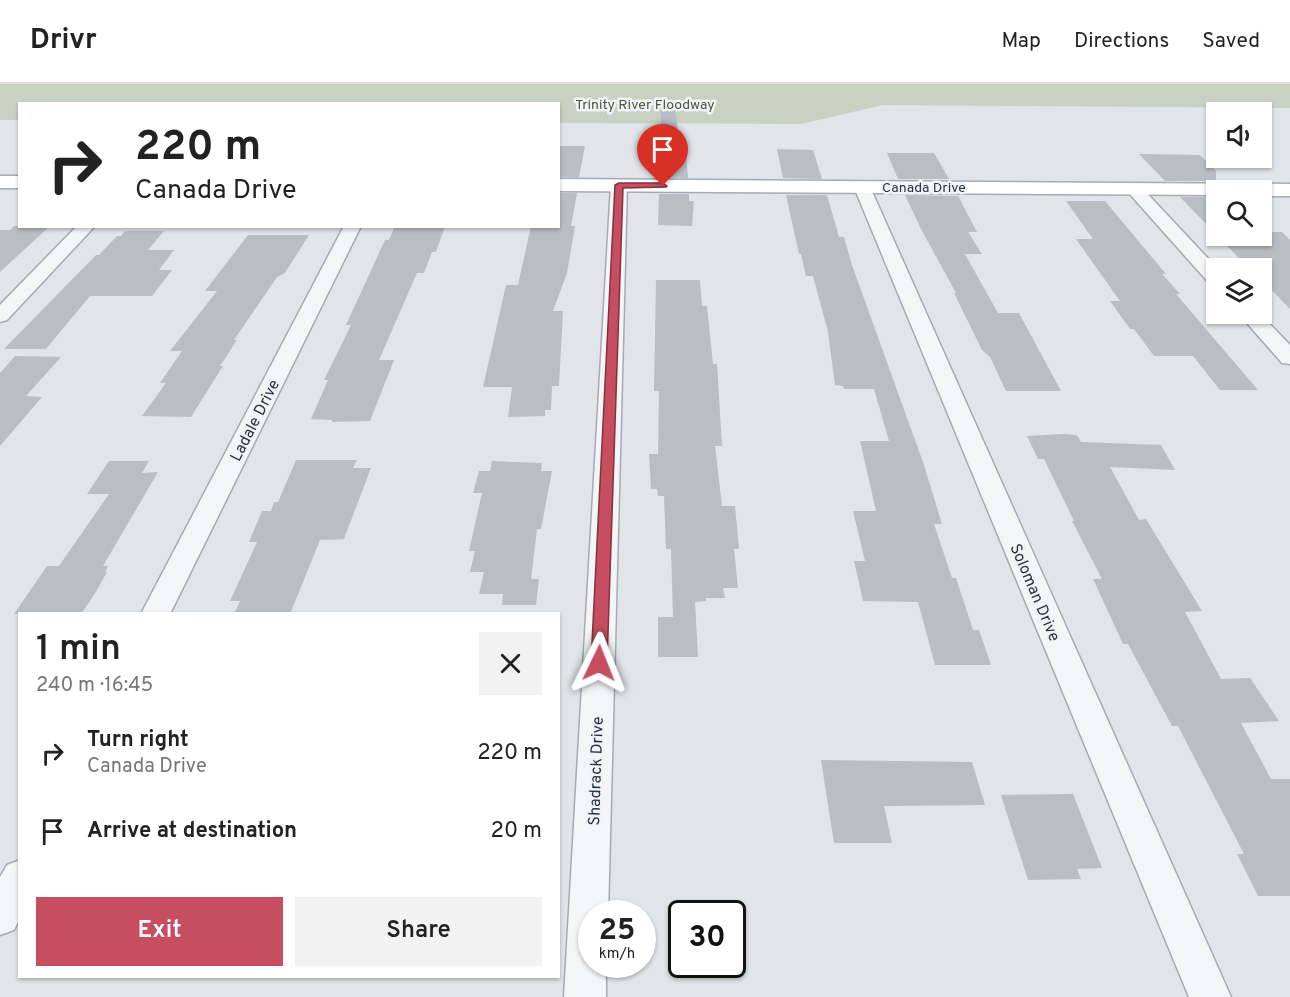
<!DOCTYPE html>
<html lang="en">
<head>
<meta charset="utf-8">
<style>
	body { margin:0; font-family:Overpass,sans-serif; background:#f2f2f2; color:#222; height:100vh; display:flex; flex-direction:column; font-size:22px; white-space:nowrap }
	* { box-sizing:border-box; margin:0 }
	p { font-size:20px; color:#767676 }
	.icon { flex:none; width:33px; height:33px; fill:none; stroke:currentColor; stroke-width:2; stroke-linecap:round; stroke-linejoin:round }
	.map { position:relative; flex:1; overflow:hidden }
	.panel { position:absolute; left:18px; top:528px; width:542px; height:366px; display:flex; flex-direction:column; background:#fff; border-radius:0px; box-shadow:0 2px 4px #0004 }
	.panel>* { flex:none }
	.guide { position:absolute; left:18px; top:18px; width:542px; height:126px; border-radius:0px; box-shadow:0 2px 4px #0004; background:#fff; color:#222; overflow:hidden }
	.fabs { position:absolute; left:1206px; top:18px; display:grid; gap:12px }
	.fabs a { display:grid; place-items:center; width:66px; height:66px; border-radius:0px; background:#fff; box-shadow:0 2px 4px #0004; font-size:30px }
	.speed { position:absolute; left:578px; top:816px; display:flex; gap:12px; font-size:30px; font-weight:700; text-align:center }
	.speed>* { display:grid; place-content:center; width:78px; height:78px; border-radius:50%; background:#fff; box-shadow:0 2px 4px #0004; line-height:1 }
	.speed small { font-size:15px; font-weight:400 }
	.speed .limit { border:3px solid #111; border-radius:9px; background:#fff; color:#111 }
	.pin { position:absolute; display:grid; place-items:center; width:51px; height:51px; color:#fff; margin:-62px -26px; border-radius:50% 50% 50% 0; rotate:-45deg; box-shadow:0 0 6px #0007 }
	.pin .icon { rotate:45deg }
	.me { position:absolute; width:66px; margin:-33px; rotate:2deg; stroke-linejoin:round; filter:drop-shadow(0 0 4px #0008) }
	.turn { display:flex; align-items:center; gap:21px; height:126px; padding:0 18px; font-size:27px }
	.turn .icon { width:78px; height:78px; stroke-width:2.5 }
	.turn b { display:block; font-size:42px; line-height:51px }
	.round { display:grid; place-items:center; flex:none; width:63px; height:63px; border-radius:0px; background:#f2f2f2 }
	.overview { display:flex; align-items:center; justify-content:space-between; height:102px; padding:0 18px }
	h1 { font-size:36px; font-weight:600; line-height:45px }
	.cta { display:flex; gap:12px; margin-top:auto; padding:12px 18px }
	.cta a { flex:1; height:69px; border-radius:0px; background:#c64e60; color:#fff; font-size:24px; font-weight:600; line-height:69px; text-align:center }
	.cta a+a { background:#f2f2f2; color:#222 }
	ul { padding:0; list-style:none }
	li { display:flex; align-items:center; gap:18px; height:78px; padding:0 18px }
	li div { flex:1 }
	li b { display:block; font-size:22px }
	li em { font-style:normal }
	header { display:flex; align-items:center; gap:36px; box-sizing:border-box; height:84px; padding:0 30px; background:#fff; border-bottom:2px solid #e0e0e0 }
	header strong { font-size:28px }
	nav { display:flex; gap:33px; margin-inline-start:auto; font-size:21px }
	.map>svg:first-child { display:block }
	.green { fill:#c7d2c3 }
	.building { fill:#b9bec5 }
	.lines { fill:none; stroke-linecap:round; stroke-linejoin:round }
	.street-casing { stroke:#a6abb3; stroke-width:3 }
	.secondary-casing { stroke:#a6abb3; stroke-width:3 }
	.street { fill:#f4f5f7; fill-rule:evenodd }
	.secondary { fill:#fff; fill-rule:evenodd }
	.route { fill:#c64e60; stroke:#81333e; stroke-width:1.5 }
	.labels { text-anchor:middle; stroke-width:5; stroke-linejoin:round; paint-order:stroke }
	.far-park-label { font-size:14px; fill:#3f5b39; stroke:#f1f3f7 }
	.far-street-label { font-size:14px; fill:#2a3240; stroke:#f1f3f7 }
	.street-label { font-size:16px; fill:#2a3240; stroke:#f1f3f7 }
</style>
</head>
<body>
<header>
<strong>Drivr</strong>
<nav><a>Map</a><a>Directions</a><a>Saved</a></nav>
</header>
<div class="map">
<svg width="1290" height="913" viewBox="0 0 1290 913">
	<rect width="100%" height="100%" fill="#e1e4e9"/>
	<path class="green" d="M0,0H1290V24L883,21L801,40L558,39V20H20L19,36H0Z"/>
	<path class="building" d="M675,25L681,71H686L688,94L660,93V86H657L655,44H661V26Z
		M558,62H585L579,93H558Z
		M777,65L813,66L822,95L783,94Z
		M887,69H934L949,95H898Z
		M1139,70L1200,71L1216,87V97H1165Z
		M558,109H577L571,142H575L567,189L553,227H563L559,302H552L551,326H545V332L508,333L512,303H483L506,201H518L531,142H558Z
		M659,110H689V117H694L692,142L658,141Z
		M786,111H827L839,153H844L852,181L924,381L942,440H934L952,494H956L973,546H979L991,581H935L918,518L863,517L854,477H865L853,427H876L860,357H889L874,305H844L843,302L835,301L828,248L813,192H806L801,170H799Z
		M905,111L958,112L977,148H968L982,170H965L998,229H1019L1061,307H1006L990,273L982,266L954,209H956L921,145Z
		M1180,113H1216V150L1213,147Z
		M1066,117H1105L1166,190H1162L1180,210H1176L1258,306H1220L1193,272H1154L1134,245H1130L1110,217H1120L1076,155H1093Z
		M14,142H50L0,188V146H10Z
		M395,142H445L436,168H432L424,189H417L379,276H394L370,337L332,338V336L311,335L328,296H324L351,241H346L385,156H389Z
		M125,147H164L148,166H174L159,186H172L152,212H90L46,265H4L96,171H99L117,152H121Z
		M1262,148H1282L1290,156V225L1262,196V184H1249L1217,152H1262Z
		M248,151H309L285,189L277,193L234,256H237L220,282H223L191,333L142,332L166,299H160L182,267H170L217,207H205Z
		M656,196H700L702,222H707L713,280H717L722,362H715L722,422H735L739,465H734L738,504H723L725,514H706V517L695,518L698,573H658V533H673L671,465H666L664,412H658L657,405H651L649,370H658L659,307H654Z
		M15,272L61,273L26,312L42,313L0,362V289Z
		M1063,350L1077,351L1081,358L1161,361L1175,386L1110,383L1139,436L1146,435L1202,527L1185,528L1221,595L1250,594L1279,637L1241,639L1271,695H1290V812H1258L1237,770H1244L1178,642H1172L1128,560H1123L1093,495H1102L1072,437H1074L1044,375H1038L1027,352Z
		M296,376H357L353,384H371L344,455L320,456L290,530H234L240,517H230L257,458H249L262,427H271L274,418H278Z
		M109,377H149L142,389L158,388L103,482H108L105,488H107L94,511L81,530H14L47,482H59L109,410H87Z
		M492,377L542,379L541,387H552L541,445H537L531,495H539L536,521H502L503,510H479L484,488H470L475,467H469L482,409H473L479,387H490Z
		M821,676L972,678L985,721L884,722L892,759H834Z
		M1073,710L1102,784L1077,785L1081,795L1028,796L1001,711Z"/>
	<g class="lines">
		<g class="street-casing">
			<path id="street" d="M619,96L627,101L608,830H591V880H606V913H564L611,101Z
				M862,98L870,103L1231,913H1189L854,103Z
				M1134,100L1140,102L1217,184L1216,201L1209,199L1128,108L1126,105L1128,102Z
				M77,142H95L7,236L0,238V221Z
				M344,142H361L170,530H141Z
				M1239,230H1260L1290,261V280L1282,279Z
				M20,776V834L14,846L0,851V793L7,781Z"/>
		</g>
		<g class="secondary-casing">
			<path id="secondary" d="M0,92H20V104H0Z
				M558,95L1290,100V112H1262V106H1216V111L558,107Z"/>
		</g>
		<use href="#street" class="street"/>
		<use href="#secondary" class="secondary"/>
	</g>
	<path class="route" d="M663,99L667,102L666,103L623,104L607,579L605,583L599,585L594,583L591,579L615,101L619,99Z"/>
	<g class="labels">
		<g class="far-park-label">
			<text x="645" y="25">Trinity River Floodway</text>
		</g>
		<g class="far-street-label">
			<text x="924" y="108">Canada Drive</text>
		</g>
		<g class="street-label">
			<text transform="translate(254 336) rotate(-63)" y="6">Ladale Drive</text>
			<text transform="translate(1036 508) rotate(67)" y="6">Soloman Drive</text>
			<text transform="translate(595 687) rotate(-88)" y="6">Shadrack Drive</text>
		</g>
	</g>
</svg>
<div class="fabs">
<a><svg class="icon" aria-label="sound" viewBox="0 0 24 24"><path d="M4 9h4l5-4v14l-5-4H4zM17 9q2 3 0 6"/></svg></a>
<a><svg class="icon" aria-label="search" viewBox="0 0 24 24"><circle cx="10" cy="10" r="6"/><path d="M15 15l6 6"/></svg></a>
<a><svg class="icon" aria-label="layers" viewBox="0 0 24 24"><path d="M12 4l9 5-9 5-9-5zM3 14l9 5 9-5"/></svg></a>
</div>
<div class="speed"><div>25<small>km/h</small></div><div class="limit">30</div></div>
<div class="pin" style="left:663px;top:102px;background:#d93025"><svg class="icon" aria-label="arrive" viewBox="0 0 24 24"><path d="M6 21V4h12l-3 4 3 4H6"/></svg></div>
<svg class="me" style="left:599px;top:579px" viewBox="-20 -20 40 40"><path d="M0-17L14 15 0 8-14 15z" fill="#c64e60" stroke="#fff" stroke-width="4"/></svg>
<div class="guide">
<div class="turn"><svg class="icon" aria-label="right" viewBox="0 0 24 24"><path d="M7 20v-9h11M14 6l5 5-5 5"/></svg><div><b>220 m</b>Canada Drive</div></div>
</div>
<section class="panel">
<div class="overview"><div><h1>1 min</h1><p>240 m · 16:45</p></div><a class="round"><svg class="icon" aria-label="close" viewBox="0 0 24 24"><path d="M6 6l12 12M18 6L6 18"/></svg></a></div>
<ul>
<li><svg class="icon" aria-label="right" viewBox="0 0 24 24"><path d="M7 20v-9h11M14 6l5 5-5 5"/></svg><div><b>Turn right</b><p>Canada Drive</p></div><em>220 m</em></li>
<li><svg class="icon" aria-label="arrive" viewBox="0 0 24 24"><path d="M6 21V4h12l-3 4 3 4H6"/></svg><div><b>Arrive at destination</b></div><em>20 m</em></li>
</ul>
<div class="cta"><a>Exit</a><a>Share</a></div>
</section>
</div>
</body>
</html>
